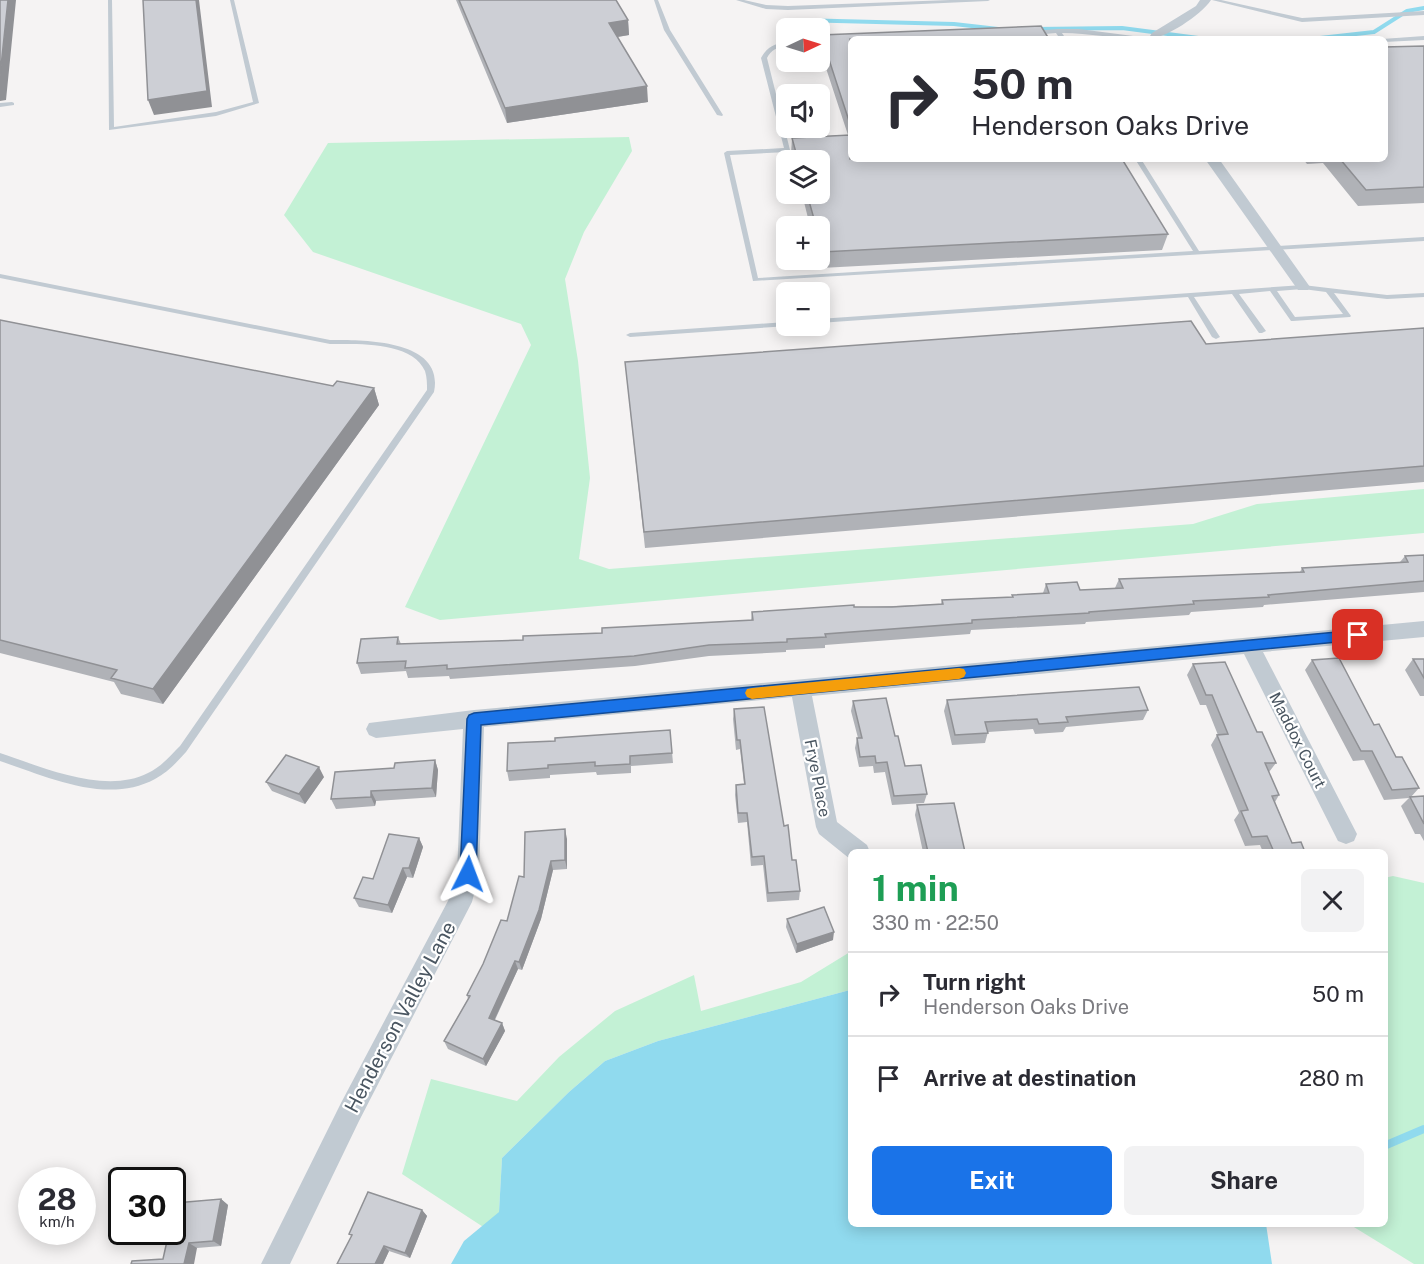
<!DOCTYPE html>
<html lang="en">
<head>
<meta charset="utf-8">
<style>
	body { margin:0; font-family:"Public Sans",sans-serif; background:#f2f2f3; color:#2b2b33; height:100vh; display:flex; flex-direction:column; font-size:22px; white-space:nowrap }
	* { box-sizing:border-box; margin:0 }
	p { font-size:20px; color:#7c7c81 }
	.icon { flex:none; width:33px; height:33px; fill:none; stroke:currentColor; stroke-width:2; stroke-linecap:round; stroke-linejoin:round }
	.map { position:relative; flex:1; overflow:hidden }
	.sheet { position:absolute; left:848px; top:849px; width:540px; height:378px; display:flex; flex-direction:column; background:#fff; border-radius:9px; box-shadow:0 3px 15px #0003 }
	.sheet>* { flex:none }
	.hud { position:absolute; left:848px; top:36px; width:540px; height:126px; border-radius:9px; box-shadow:0 3px 15px #0003; background:#fff; color:#2b2b33; overflow:hidden }
	.needle { width:39px; rotate:86deg }
	.tools { position:absolute; left:776px; top:18px; display:grid; gap:12px }
	.tools a { display:grid; place-items:center; width:54px; height:54px; border-radius:9px; background:#fff; box-shadow:0 3px 15px #0003; font-size:30px }
	.speed { position:absolute; left:18px; top:1167px; display:flex; gap:12px; font-size:30px; font-weight:700; text-align:center }
	.speed>* { display:grid; place-content:center; width:78px; height:78px; border-radius:50%; background:#fff; box-shadow:0 3px 15px #0003; line-height:1 }
	.speed small { font-size:15px; font-weight:400 }
	.speed .limit { border:3px solid #111; border-radius:9px; background:#fff; color:#111 }
	.pin { position:absolute; display:grid; place-items:center; width:51px; height:51px; color:#fff; margin:-26px; border-radius:12px; box-shadow:0 3px 9px #0006 }
	.me { position:absolute; width:66px; margin:-33px; rotate:3deg; stroke-linejoin:round; filter:drop-shadow(0 0 4px #0008) }
	.turn { display:flex; align-items:center; gap:21px; height:126px; padding:0 24px; font-size:27px }
	.turn .icon { width:78px; height:78px; stroke-width:2.5 }
	.turn b { display:block; font-size:42px; line-height:51px }
	.round { display:grid; place-items:center; flex:none; width:63px; height:63px; border-radius:9px; background:#f2f2f3 }
	.headline { display:flex; align-items:center; justify-content:space-between; height:102px; padding:0 24px }
	h1 { font-size:36px; font-weight:700; line-height:45px; color:#1e9e55 }
	.cta { display:flex; gap:12px; margin-top:auto; padding:12px 24px }
	.cta a { flex:1; height:69px; border-radius:9px; background:#1a73e8; color:#fff; font-size:24px; font-weight:700; line-height:69px; text-align:center }
	.cta a+a { background:#f2f2f3; color:#2b2b33 }
	ul { padding:0; list-style:none }
	li { display:flex; align-items:center; gap:18px; height:84px; padding:0 24px; border-top:2px solid #e1e1e2 }
	li div { flex:1 }
	li b { display:block; font-size:22px }
	li em { font-style:normal }
	.map>svg:first-child { display:block }
	.green { fill:#c3f1d5 }
	.water { fill:#90daee }
	.lines { fill:none; stroke-linecap:round; stroke-linejoin:round }
	.stream-far1 { stroke:#90daee; stroke-width:4 }
	.stream { stroke:#90daee; stroke-width:8 }
	.lane { fill:#c1cad2; fill-rule:evenodd }
	.street { fill:#c1cad2; fill-rule:evenodd }
	.wall { fill:#b0b2b7 }
	.shaded-wall { fill:#909195 }
	.building { fill:#cdcfd5; stroke:#909195; stroke-width:1.5 }
	.route { fill:#1a73e8; stroke:#114b97; stroke-width:1.5 }
	.slow { fill:#f59e0b }
	.labels { text-anchor:middle; stroke-width:4.5; stroke-linejoin:round; paint-order:stroke }
	.street-label { font-size:16px; fill:#4a5661; stroke:#fff }
	.near-street-label { font-size:20px; fill:#4a5661; stroke:#fff }
</style>
</head>
<body>
<div class="map">
<svg width="1424" height="1264" viewBox="0 0 1424 1264">
	<rect width="100%" height="100%" fill="#f5f3f3"/>
	<path class="green" d="M629,137L632,151L584,232L565,279L578,361L590,478L579,559L609,569L1193,524L1257,504L1424,489V533L440,620L405,607L531,345L521,324L313,252L284,215L328,143Z
		M1393,876L1424,883V1264H1414L1349,1224H1384V878Z
		M850,952V990L658,1041L605,1061L569,1092L502,1158L499,1212L494,1234L402,1174L431,1079L517,1101L559,1057L615,1011L694,975L701,1011L801,982Z"/>
	<path class="water" d="M850,990V1224H1266L1272,1264H451L464,1241L499,1212L502,1158L569,1092L605,1061L658,1041Z"/>
	<g class="lines">
		<path class="stream-far1" d="M798,20L954,24L998,29
			M1035,29L1122,28L1206,39
			M1311,39L1374,32L1407,11L1424,8"/>
		<path class="stream" d="M1384,1146L1424,1129"/>
		<path class="lane" d="M108,0H112L114,127L216,112L253,102L230,0H234L259,103L216,116L109,130Z
			M654,0H658L670,30L723,115L722,116L717,115L664,30Z
			M736,0H744L766,5L788,6L950,0H990L988,1L788,10L766,9Z
			M1212,0H1221L1302,18L1424,11V15L1302,22Z
			M1058,29H1079L1141,37L1144,39C1116,39 1089,33 1062,33L1066,39H1060L1056,33L1033,35L1030,33L1033,31Z
			M1424,36V40L1384,42V39H1382Z
			M786,42V46C777,47 771,50 767,58L790,150L787,152L730,155L758,278L1193,251L1135,159H1141L1199,251L1424,237V241L753,281L724,153L727,151L784,148L761,58C767,47 774,44 786,42Z
			M12,102L14,103V105L0,107V103Z
			M0,274L330,340C363,340 445,339 434,392L186,752C177,762 168,772 155,779C107,805 48,777 0,761V753C42,767 105,795 148,773C161,767 170,756 180,746L427,390C427,384 427,377 425,371C412,341 357,344 330,344L0,278Z
			M1303,285L1387,295L1424,293V297L1387,299L1334,293L1351,316L1350,317L1293,321H1291L1270,291L1239,294L1266,331L1262,333H1259L1232,294L1194,297L1220,337L1216,339L1212,337L1188,297L819,323V319ZM1303,289L1326,292L1343,314L1295,317L1277,291Z
			M786,322V326H788L630,337L626,335L630,333Z"/>
		<path class="street" d="M1200,0H1211C1201,15 1165,39 1148,39L1152,33L1196,6Z
			M1205,159H1219L1310,287L1308,290H1298Z
			M1424,621V637L1263,652L1357,834L1354,841L1346,844L1338,841L1244,654L812,696L837,822L867,845L870,852H850V859L819,834L816,827L792,697L484,727L479,874L472,902L359,1121L290,1264H261L341,1103L449,899L457,874L463,729L376,738L369,735L366,729L369,723L474,710Z"/>
	</g>
	<path class="wall" d="M456,0H616L628,20L629,35L618,37L648,102L507,123Z
		M821,35L850,39V159L1168,234L1162,250L821,268L819,260V226H810L802,194H819V160H793L791,154L792,138L848,135L820,50Z
		M1424,46V203L1358,206L1323,163L1307,164L1303,159H1384Z
		M0,320L333,386L374,388L379,405L163,704L121,694L114,682L0,653Z
		M1424,328V482L645,548L625,362L1206,344Z
		M1424,555V592L1264,605L1263,607L1191,612L1189,615L1086,622L1085,624L971,630L970,634L825,645V648L786,650V652L709,656L635,666L450,679L449,676L408,678L406,671L361,674L357,663L398,637L401,644L523,640L751,620L752,612L941,604L942,600L1012,597V595L1043,593L1046,584L1080,590L1115,588L1119,579L1300,572L1302,568L1400,562L1405,556Z
		M1413,659H1424V696H1420L1405,670Z
		M1312,660L1374,725L1396,757L1419,788L1411,797L1424,796V841L1420,834H1415L1401,806L1409,798L1384,800L1364,760L1353,761L1305,670Z
		M1193,664L1257,732L1276,763L1269,772L1279,795L1275,802L1292,843L1305,852H1263L1260,845L1245,846L1234,820L1239,813L1211,745L1217,735H1218L1206,705H1200L1187,675Z
		M947,700L1148,710L1143,720L1066,727L1063,732L1035,734L1033,729L988,732L985,743L952,745L944,711Z
		M853,701L895,736L905,766L927,794L924,803L892,805L885,772L874,773L873,766L859,767L855,748L857,738H858L851,711Z
		M734,709L784,826L800,891L799,900L767,902L763,865L751,866L747,822L738,823L735,795L736,785L744,784L740,749L736,750L733,719Z
		M670,730L673,763L631,766V773L597,775L596,772L550,775V778L509,781L507,771L555,741Z
		M435,760L438,770L436,797L376,801L375,806L336,809L331,799L394,768Z
		M324,777L305,804L272,791L266,782Z
		M917,805L965,852H923L915,815Z
		M419,838L423,847L413,878L407,877L392,913L359,907L354,898L373,879Z
		M567,839V869L553,870L541,919L522,970L518,969L495,1020L502,1023L505,1031L486,1066L448,1049L444,1041L468,999L467,995L507,921L524,877Z
		M787,919L833,940L796,953L786,927Z
		M221,1199L228,1205L221,1246L197,1248L163,1259Z
		M422,1210L427,1216L410,1258L389,1251L383,1264H337L352,1236L349,1234Z"/>
	<path class="shaded-wall" d="M8,0H16L6,100L0,101V76Z
		M196,0H199L212,107L154,115L148,100Z
		M628,20L629,35L610,38L609,23Z
		M647,86L648,102L507,123L505,108Z
		M374,388L379,405L163,704L153,689Z
		M435,760L438,770L436,797L432,788Z
		M319,767L324,777L305,804L299,794Z
		M371,791L376,801L375,806L371,797Z
		M565,829L567,839V869L565,860Z
		M419,838L423,847L413,878L409,868Z
		M551,861L553,870L541,919L522,970L519,962Z
		M403,868L407,877L392,913L388,905Z
		M834,932L833,940L796,953L797,944Z
		M515,961L518,969L492,1025L489,1018Z
		M502,1023L505,1031L486,1066L483,1059Z
		M221,1199L228,1205L221,1246L213,1241Z
		M422,1210L427,1216L410,1258L405,1253Z
		M189,1243L197,1248L194,1264H184Z
		M384,1246L389,1251L383,1264H375Z"/>
	<path class="building" d="M0,0H8L0,76Z
		M143,0H196L207,91L148,100Z
		M459,0H616L628,20L609,23L647,86L505,108Z
		M1041,26L1049,39H850V124L821,35Z
		M1424,46V187L1366,190L1340,159H1384V47Z
		M850,135V159H1122L1168,234L822,252L819,239V226H816L807,194H819V160H798L792,138Z
		M0,320L333,386L337,381L374,388L153,689L111,678L117,670L0,640Z
		M1191,321L1206,344L1424,328V466L644,532L625,362Z
		M1424,555V581L1268,595L1269,597L1193,601L1194,604L1089,612V613L972,620V623L825,634L826,637L787,639V642L709,645L634,656L447,669V665L405,668L406,661L357,663L361,639L398,637L397,644L523,640V636L602,633V628L753,620L752,612L854,605V607H892L943,604L942,600L1013,597L1012,595L1049,593L1046,584L1077,582L1080,590L1123,588L1119,579L1304,572L1302,568L1408,562L1405,556Z
		M1339,658L1374,725L1379,724L1396,757H1402L1419,788L1392,790L1372,751H1361L1312,660Z
		M1413,659H1424V678Z
		M1225,662L1257,732H1262L1276,763H1265L1279,795L1272,796L1292,843L1301,842L1305,852H1274L1267,836L1252,837L1241,811L1248,810L1217,735L1228,734L1212,695H1206L1193,664Z
		M1139,687L1148,710L1066,717L1068,722L1039,724L1037,719L985,722L988,733L955,735L947,700Z
		M886,698L895,736H898L905,766L921,765L927,794L894,796L887,762L876,763L875,756L860,757L857,738H862L853,701Z
		M764,707L784,826L788,825L792,860H796L800,891L768,893L764,856L752,857L747,813H738L736,785L745,784L740,740H737L734,709Z
		M670,730L672,753L630,756V764L595,766V762L548,765V768L507,771L508,743L555,741V738Z
		M286,755L319,767L299,794L266,782Z
		M435,760L432,788L371,791V797L331,799L335,772L394,768L395,763Z
		M1424,796V824L1410,797Z
		M954,803L965,852H928L917,805Z
		M565,829V860L551,861L539,910L519,962L515,961L489,1018L502,1023L483,1059L444,1041L470,996L467,995L483,964L501,920L507,921L519,876L524,877L525,832Z
		M389,834L419,838L409,868H403L388,905L354,898L363,877L373,879Z
		M824,907L834,932L797,944L787,919Z
		M368,1192L422,1210L405,1253L384,1246L375,1264H337L352,1235L349,1234Z
		M221,1199L213,1241L189,1243L184,1264H131L132,1261L163,1259L169,1232H172V1214L175,1203Z"/>
	<path class="route" d="M1358,630L1364,635L1358,640L481,725L476,874L474,879L468,881L463,879L460,874L467,719L469,715L474,713Z"/>
	<path class="slow" d="M959,668L964,669L966,673L964,677L959,679L752,699L747,697L745,693L747,689L752,688Z"/>
	<g class="labels">
		<g class="street-label">
			<text transform="translate(1298 740) rotate(63)" y="6">Maddox Court</text>
			<text transform="translate(818 778) rotate(79)" y="6">Frye Place</text>
		</g>
		<g class="near-street-label">
			<text transform="translate(400 1017) rotate(-62)" y="7">Henderson Valley Lane</text>
		</g>
	</g>
</svg>
<div class="tools">
<a><svg class="needle" viewBox="-14 -14 28 28"><path d="M0-13l5 13h-10z" fill="#e53935"/><path d="M0 13l5-13h-10z" fill="#7c7c81"/></svg></a>
<a><svg class="icon" aria-label="sound" viewBox="0 0 24 24"><path d="M4 9h4l5-4v14l-5-4H4zM17 9q2 3 0 6"/></svg></a>
<a><svg class="icon" aria-label="layers" viewBox="0 0 24 24"><path d="M12 4l9 5-9 5-9-5zM3 14l9 5 9-5"/></svg></a>
<a>+</a>
<a>−</a>
</div>
<div class="speed"><div>28<small>km/h</small></div><div class="limit">30</div></div>
<div class="pin" style="left:1358px;top:635px;background:#d93025"><svg class="icon" aria-label="arrive" viewBox="0 0 24 24"><path d="M6 21V4h12l-3 4 3 4H6"/></svg></div>
<svg class="me" style="left:468px;top:874px" viewBox="-20 -20 40 40"><path d="M0-17L14 15 0 8-14 15z" fill="#1a73e8" stroke="#fff" stroke-width="4"/></svg>
<div class="hud">
<div class="turn"><svg class="icon" aria-label="right" viewBox="0 0 24 24"><path d="M7 20v-9h11M14 6l5 5-5 5"/></svg><div><b>50 m</b>Henderson Oaks Drive</div></div>
</div>
<section class="sheet">
<div class="headline"><div><h1>1 min</h1><p>330 m · 22:50</p></div><a class="round"><svg class="icon" aria-label="close" viewBox="0 0 24 24"><path d="M6 6l12 12M18 6L6 18"/></svg></a></div>
<ul>
<li><svg class="icon" aria-label="right" viewBox="0 0 24 24"><path d="M7 20v-9h11M14 6l5 5-5 5"/></svg><div><b>Turn right</b><p>Henderson Oaks Drive</p></div><em>50 m</em></li>
<li><svg class="icon" aria-label="arrive" viewBox="0 0 24 24"><path d="M6 21V4h12l-3 4 3 4H6"/></svg><div><b>Arrive at destination</b></div><em>280 m</em></li>
</ul>
<div class="cta"><a>Exit</a><a>Share</a></div>
</section>
</div>
</body>
</html>
